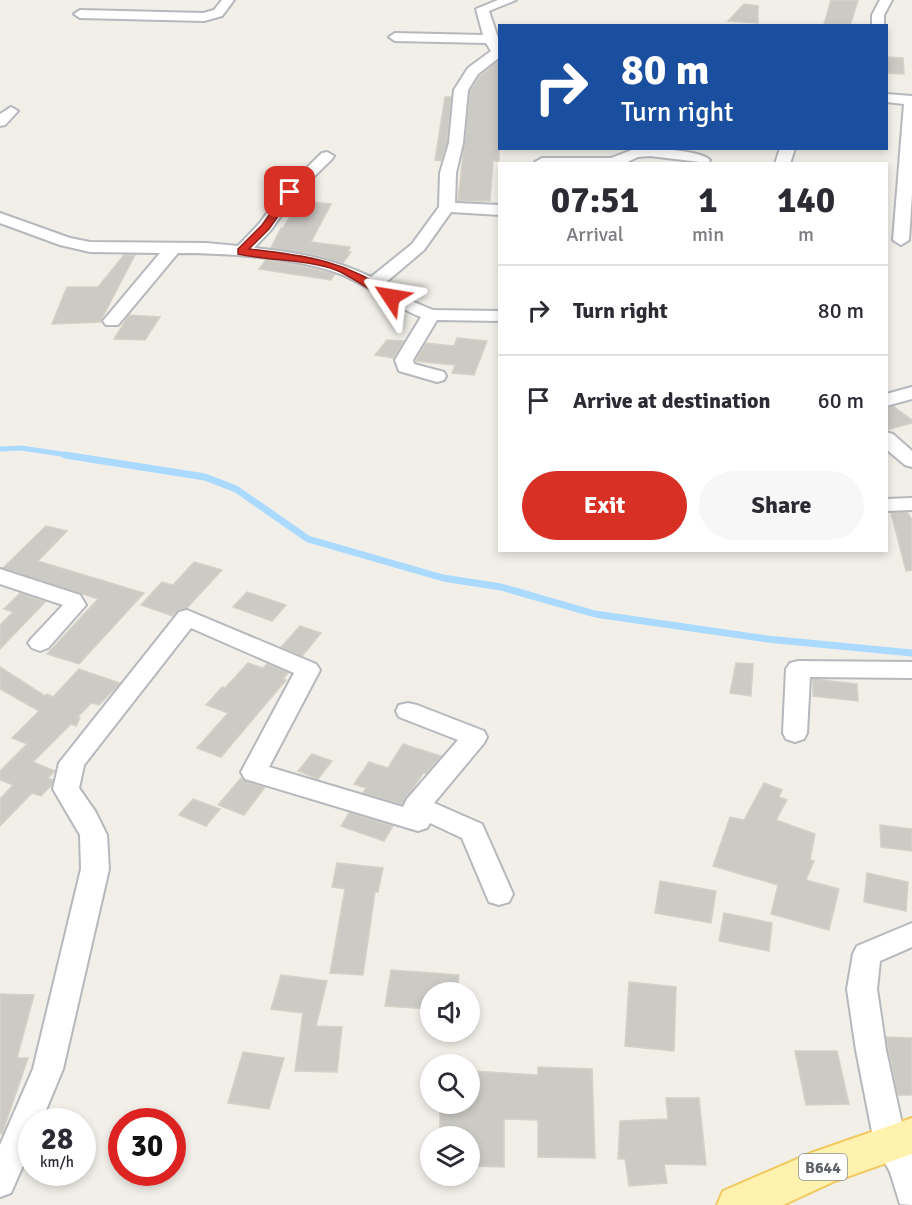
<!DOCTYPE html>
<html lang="en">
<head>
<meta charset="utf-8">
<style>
	body { margin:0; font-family:Signika,sans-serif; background:#f7f7f7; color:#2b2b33; height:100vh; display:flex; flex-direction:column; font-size:22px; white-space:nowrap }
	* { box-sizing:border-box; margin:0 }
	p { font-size:20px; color:#7c7c81 }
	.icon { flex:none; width:33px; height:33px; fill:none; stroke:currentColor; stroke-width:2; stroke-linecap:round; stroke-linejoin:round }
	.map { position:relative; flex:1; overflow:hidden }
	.drawer { position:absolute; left:498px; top:162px; width:390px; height:390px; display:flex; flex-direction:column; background:#fff; border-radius:0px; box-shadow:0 3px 9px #0003 }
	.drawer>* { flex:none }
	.guide { position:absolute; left:498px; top:24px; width:390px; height:126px; border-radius:0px; box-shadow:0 3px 9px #0003; background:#1a4fa0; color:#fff; overflow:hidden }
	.controls { position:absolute; left:420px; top:982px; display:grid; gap:12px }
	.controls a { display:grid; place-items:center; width:60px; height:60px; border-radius:50%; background:#fff; box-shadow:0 3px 9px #0003; font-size:30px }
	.speed { position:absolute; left:18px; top:1108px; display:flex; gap:12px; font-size:30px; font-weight:700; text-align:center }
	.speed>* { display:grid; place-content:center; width:78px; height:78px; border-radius:50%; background:#fff; box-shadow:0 3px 9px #0003; line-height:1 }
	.speed small { font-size:15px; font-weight:400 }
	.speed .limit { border:9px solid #d22; background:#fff; color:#111 }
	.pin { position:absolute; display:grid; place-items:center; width:51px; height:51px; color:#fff; margin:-26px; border-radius:12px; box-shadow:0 3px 9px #0006 }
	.me { position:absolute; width:66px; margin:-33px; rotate:303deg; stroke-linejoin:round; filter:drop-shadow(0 0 4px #0008) }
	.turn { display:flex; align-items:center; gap:21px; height:126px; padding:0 24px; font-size:27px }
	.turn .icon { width:78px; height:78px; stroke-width:2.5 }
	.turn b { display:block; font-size:42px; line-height:51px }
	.eta { display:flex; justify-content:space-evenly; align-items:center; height:102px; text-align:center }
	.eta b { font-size:36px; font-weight:700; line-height:42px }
	.button { display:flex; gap:12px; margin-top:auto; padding:12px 24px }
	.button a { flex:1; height:69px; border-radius:36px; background:#d93025; color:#fff; font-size:24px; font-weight:700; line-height:69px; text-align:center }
	.button a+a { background:#f7f7f7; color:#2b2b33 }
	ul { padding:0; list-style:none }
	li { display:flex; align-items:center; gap:18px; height:90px; padding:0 24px; border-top:2px solid #e1e1e2 }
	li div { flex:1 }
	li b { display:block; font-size:22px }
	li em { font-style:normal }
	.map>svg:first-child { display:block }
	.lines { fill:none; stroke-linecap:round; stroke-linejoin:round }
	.stream-far1 { stroke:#aadaff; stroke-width:5 }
	.stream { stroke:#aadaff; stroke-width:7 }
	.building { fill:#cccac5; stroke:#d6d1c6; stroke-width:1.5 }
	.minor-casing { stroke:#b5b8bc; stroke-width:4 }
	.major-casing { stroke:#f2c960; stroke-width:4 }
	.minor { fill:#fff; fill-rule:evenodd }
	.major { fill:#fff2af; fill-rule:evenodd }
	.route { fill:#d93025; stroke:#8d1f18; stroke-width:1.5 }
	.labels { text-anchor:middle; stroke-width:6; stroke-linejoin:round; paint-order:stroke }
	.shield { fill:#fff; stroke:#8f9295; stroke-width:1.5 }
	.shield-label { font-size:16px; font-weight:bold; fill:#5f6368 }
</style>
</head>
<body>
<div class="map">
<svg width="912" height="1205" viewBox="0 0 912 1205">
	<rect width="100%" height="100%" fill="#f1efe8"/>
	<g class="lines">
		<path class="stream-far1" d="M0,449L21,448L75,456"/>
		<path class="stream" d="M65,455L205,477L236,489L308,539L443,578L501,587L595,614L767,639L912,653"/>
	</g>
	<path class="building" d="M831,0H858L850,26L824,24Z
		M744,4L758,6V23L728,21Z
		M886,57L903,58L904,74L886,73Z
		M500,60L499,161H493L490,201H458L470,91L480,76Z
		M445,97H451L447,143L441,161L435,160Z
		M300,201L331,204L311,242L350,247L348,252H351L343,263L314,255L271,248L281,228H283Z
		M124,255H135L100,322L52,324L67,287H98Z
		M266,260L298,265L335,274L331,280L259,269Z
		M129,315L160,317L145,340L114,339Z
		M457,338L487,341L474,375L452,373L455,365L416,361L426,343L454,346Z
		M387,340L404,341L393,358L375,355Z
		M893,406L912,420V423L886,430V408Z
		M907,512L912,520V570L906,571L891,513Z
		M46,526L67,531L38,561L144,593L79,664L47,654L98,599L3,568Z
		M194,562L222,570L187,608L178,610L173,616L141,605L162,582L173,585Z
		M247,592L286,605L272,621L233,607Z
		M20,593L45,602L0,649V625L13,612L4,609Z
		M300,626L321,633L302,656L281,647Z
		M248,663L263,668L267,664L288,673L283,679L286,680L221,757L197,748L228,713L206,705L222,687L225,688Z
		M736,663L753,664L751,696L730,693Z
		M0,667L45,696L47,694L53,697L79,669L120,683L99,705L91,703L78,717L80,718L76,726L71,724L33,762L55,771L48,778L53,780L52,785L41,796L32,793L0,826V799L13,785L0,780V771L27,744L12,738L39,711L0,689Z
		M813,679L857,684L858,701L813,696Z
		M403,744L441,756L426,773L424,772L402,804L363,793L366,788L354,784L369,762L388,768Z
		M312,754L332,761L318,779L298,771Z
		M241,778L244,781L265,787L244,815L218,805Z
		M764,783L782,790L779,797L787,800L776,820L815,834L810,860L814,861L806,880L839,889L829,930L771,914L778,885L713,866L730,817L744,820Z
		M193,799L220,809L206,826L179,815Z
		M349,813L393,826L384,841L341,826Z
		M880,825L912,829V851L881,847Z
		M337,863L383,868L378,892H375L363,975L330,973L345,889L332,887Z
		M867,873L908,882L906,911L864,902Z
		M660,881L716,891L711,923L655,913Z
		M724,913L772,923L769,951L719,941Z
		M391,970L459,975L457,993H430V1009L385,1006Z
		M281,975L327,981L316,1026L342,1027L337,1072L295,1071L303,1013L271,1009Z
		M629,982L676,987L674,1051L625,1046Z
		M0,994L34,995L17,1058H28L2,1134L0,1133Z
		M886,1037L912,1038V1095H898Z
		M795,1051H837L849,1104L806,1105Z
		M243,1052L284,1058L269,1109L228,1103Z
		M538,1067L592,1069L595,1158L538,1157V1120L504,1119V1167L470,1166V1137H440V1104H470V1071L538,1075Z
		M666,1098H699L706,1165L664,1164L667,1183L629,1186L625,1159H618L620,1121L668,1119Z"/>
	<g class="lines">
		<g class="minor-casing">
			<path id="minor" d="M222,0H234L222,16L204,21L80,18L74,14L80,10L203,13L214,10Z
				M498,0H516L489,11L500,44V57L478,74L468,90L463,143L456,173L455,203L500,205V215L451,212L424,250L384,284L409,300L433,310L500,311V321L437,320L413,360L414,364L444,372L446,376L444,380L437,382L399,371L395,360L421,317C390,305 365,282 335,272C291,257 224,253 178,253L118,325H106L103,321L160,253L90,252L60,245L0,223V213L70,238L90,242L206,243L238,246L259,224L285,189L322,153L327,152L334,156L332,159L295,195L271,230L254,248C295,252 334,259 371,277L412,244L439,207L440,173L449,143L454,90L468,68L491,51L486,43L395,41L389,37L395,33L483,35L476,9Z
				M880,0H892L884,15V26H872V15Z
				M886,94L912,96V194L909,240L901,245L893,240L904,104L886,102Z
				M11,107L18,111L5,125L0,126V114Z
				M637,148C652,148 700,150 710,160L708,163L650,156L638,157L623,164L535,162L542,158H611Z
				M780,148H795L790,164H775Z
				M912,387V399L886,406V394Z
				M886,432L893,434L912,451V467L905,465L886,449Z
				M912,498V510L886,511V499Z
				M0,569L80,595L86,605L48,648L40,651L32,648L28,643L32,638L63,605L0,584Z
				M187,610L316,664L320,670L269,767L403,807L407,799L458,740L399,717L396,711L399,705L408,703L417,705L484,731L487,737L484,743L434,803L482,824L513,894L509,902L499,905L489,902L462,838L430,823L427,828L418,831L245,779L241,772L294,673L191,628L84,765L79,788L95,811L107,835L109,869L63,1069L41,1122H32V1145L11,1193L0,1197V1145L33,1069L81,869L80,835L53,789L59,763L179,612Z
				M798,661L912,662V678L810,677L807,733L804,739L795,742L786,739L783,733L786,669L790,663Z
				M912,923V947L880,961L877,989L886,1050L905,1138L912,1150V1205L900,1204L890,1172L874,1142L856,1050L847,989L853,954L857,946Z"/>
		</g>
		<g class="major-casing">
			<path id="major" d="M912,1118V1154L835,1181L783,1205H717L723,1191L811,1153Z"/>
		</g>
		<use href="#minor" class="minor"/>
		<use href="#major" class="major"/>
	</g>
	<path class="route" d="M287,190L295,192L269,229L249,249C307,256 346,260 394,295V299C384,301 350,275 336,270C305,259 270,261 238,254V249L262,225Z"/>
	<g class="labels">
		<rect class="shield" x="799" y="1154" width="48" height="26" rx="4.5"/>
		<g class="shield-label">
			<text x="823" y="1173">B644</text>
		</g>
	</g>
</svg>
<div class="controls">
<a><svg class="icon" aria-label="sound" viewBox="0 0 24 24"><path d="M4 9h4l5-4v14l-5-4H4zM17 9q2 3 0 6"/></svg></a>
<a><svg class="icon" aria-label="search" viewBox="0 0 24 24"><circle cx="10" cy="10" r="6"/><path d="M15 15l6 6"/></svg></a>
<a><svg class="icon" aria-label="layers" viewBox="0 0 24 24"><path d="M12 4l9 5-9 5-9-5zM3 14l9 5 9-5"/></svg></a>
</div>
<div class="speed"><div>28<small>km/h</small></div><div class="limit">30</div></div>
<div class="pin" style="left:290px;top:192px;background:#d93025"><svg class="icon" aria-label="arrive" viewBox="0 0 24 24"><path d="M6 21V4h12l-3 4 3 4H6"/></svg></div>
<svg class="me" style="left:391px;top:297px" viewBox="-20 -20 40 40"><path d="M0-17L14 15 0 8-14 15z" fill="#d93025" stroke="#fff" stroke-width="4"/></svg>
<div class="guide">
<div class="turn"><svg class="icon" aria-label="right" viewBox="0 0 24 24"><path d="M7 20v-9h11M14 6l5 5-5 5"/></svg><div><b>80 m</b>Turn right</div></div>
</div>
<section class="drawer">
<div class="eta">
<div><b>07:51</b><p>Arrival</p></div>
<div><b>1</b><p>min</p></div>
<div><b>140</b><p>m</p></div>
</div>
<ul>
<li><svg class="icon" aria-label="right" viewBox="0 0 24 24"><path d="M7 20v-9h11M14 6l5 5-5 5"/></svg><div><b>Turn right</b></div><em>80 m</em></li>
<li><svg class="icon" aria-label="arrive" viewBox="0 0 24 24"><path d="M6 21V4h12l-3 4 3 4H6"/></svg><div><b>Arrive at destination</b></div><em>60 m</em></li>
</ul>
<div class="button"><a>Exit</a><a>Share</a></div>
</section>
</div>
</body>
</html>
